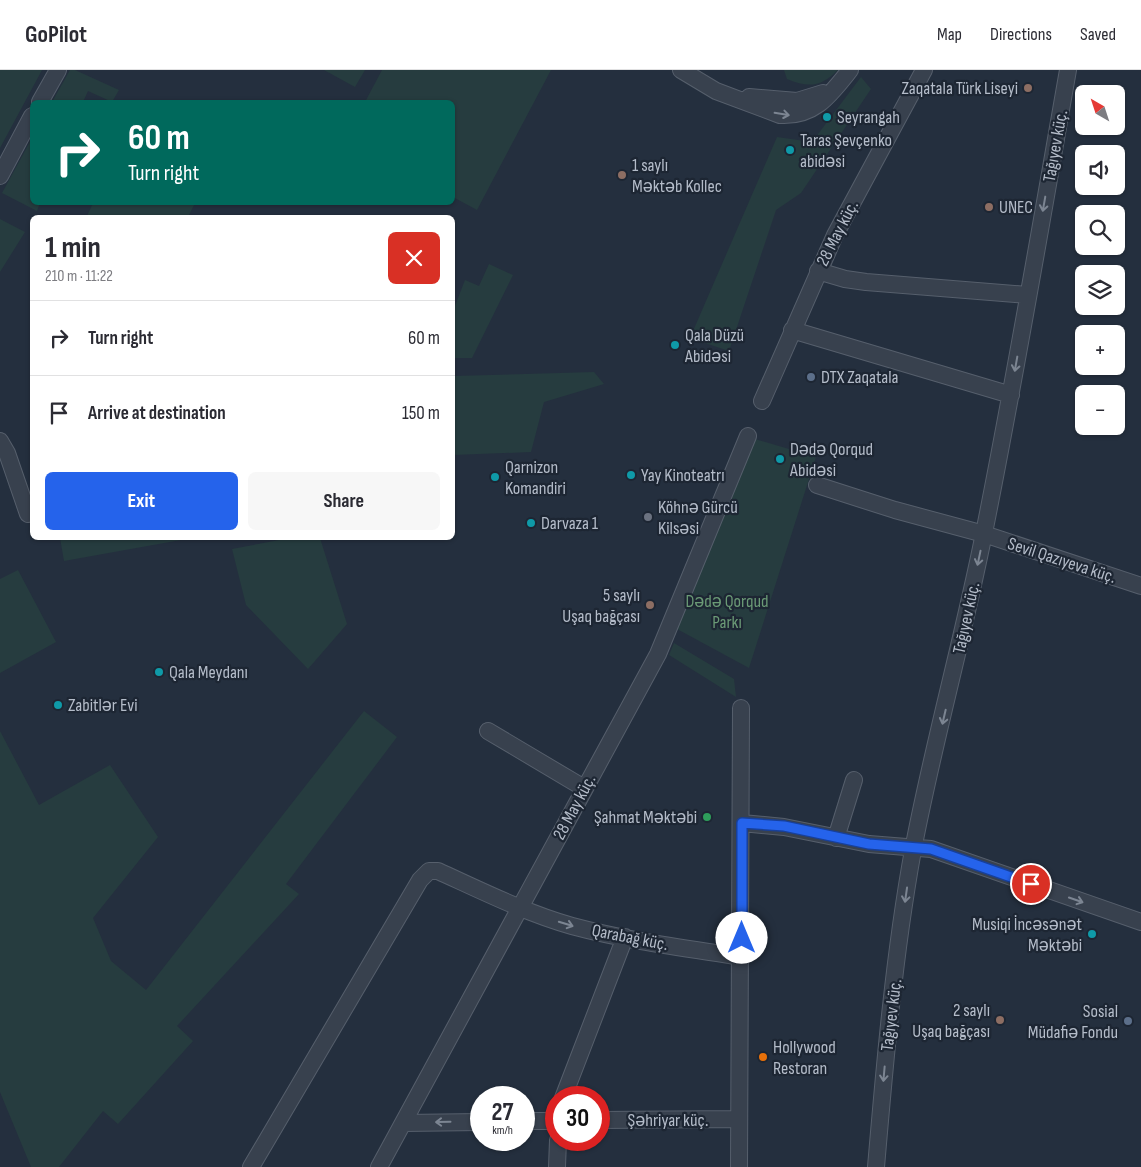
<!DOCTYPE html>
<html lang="en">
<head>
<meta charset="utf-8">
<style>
	body { margin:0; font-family:"Sofia Sans Condensed",sans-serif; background:#f7f7f7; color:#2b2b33; height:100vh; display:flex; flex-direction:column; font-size:19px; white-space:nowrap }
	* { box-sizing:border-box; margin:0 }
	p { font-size:16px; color:#7c7c81 }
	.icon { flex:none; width:28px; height:28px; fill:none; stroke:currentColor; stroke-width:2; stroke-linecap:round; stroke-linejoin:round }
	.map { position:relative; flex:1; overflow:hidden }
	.side { position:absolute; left:30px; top:145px; width:425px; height:325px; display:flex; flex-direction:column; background:#fff; border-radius:8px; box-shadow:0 1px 4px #0004 }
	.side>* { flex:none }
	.guide { position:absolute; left:30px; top:30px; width:425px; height:105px; border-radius:8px; box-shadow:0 1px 4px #0004; background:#00695c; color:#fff; overflow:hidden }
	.needle { width:32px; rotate:321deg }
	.buttons { position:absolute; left:1075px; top:15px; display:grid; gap:10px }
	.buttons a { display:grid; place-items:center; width:50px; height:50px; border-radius:8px; background:#fff; box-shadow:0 1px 4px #0004; font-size:25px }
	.speed { position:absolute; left:470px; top:1016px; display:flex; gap:10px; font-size:25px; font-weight:700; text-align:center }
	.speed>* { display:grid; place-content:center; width:65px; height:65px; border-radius:50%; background:#fff; box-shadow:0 1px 4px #0004; line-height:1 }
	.speed small { font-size:12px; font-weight:400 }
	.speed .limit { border:8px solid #d22; background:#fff; color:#111 }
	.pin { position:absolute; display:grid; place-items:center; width:42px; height:42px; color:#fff; margin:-21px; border:2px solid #fff; border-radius:50%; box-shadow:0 1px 5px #0007 }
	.me { position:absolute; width:55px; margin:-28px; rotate:0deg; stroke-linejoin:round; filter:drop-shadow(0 0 4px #0008) }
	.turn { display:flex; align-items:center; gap:18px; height:105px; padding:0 15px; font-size:22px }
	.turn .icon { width:65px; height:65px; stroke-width:2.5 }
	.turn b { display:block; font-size:35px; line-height:42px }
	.round { display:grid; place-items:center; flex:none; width:52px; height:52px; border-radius:8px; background:#f7f7f7 }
	.overview { display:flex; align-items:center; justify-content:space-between; height:85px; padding:0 15px }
	h1 { font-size:30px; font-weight:700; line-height:38px }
	.action { display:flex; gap:10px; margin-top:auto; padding:10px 15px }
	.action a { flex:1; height:58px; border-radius:8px; background:#2563eb; color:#fff; font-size:20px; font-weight:700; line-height:58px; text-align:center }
	.action a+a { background:#f7f7f7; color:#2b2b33 }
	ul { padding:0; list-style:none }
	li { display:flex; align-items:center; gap:15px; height:75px; padding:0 15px; border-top:1px solid #e1e1e2 }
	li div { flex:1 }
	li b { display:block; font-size:19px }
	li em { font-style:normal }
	header { display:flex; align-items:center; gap:30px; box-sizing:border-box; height:70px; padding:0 25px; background:#fff; border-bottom:1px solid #e1e1e2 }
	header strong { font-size:24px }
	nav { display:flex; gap:28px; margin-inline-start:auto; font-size:18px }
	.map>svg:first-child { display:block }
	.green { fill:#263c3f }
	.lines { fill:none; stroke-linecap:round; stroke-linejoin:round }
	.minor-casing { stroke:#565f6c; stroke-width:18 }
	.minor { stroke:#38414e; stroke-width:16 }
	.oneway { stroke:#7c8592 }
	.route-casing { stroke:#184099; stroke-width:12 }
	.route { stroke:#2563eb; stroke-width:9 }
	.education-dot { fill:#8d6e63; stroke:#1d2633; stroke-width:2 }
	.culture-dot { fill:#0f9aa8; stroke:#1d2633; stroke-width:2 }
	.service-dot { fill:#5c6f8a; stroke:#1d2633; stroke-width:2 }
	.worship-dot { fill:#6b7280; stroke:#1d2633; stroke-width:2 }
	.leisure-dot { fill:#2e9e5b; stroke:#1d2633; stroke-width:2 }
	.food-dot { fill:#e8710a; stroke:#1d2633; stroke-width:2 }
	.labels { text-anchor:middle; stroke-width:4.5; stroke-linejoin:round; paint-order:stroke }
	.poi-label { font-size:18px; fill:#b4bcc9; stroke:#1d2633; text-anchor:start }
	.street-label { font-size:18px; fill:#b4bcc9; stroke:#1d2633 }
	.park-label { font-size:18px; fill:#6b9a76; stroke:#1d2633 }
</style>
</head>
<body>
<header>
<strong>GoPilot</strong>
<nav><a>Map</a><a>Directions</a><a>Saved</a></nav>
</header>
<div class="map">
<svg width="1141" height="1097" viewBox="0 0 1141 1097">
	<rect width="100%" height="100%" fill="#242f3e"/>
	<path class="green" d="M0,0H42L0,78Z
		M70,0H75L119,20L112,32L88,21L83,32H52Z
		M324,0H365L355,17Z
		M382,0H551L477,140L453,127L452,32H365Z
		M784,0H838C821,17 809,18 787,9Z
		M861,7L871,19L801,123L776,140L729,281L690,268L777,67L812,72Z
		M32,68V132L40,133L37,141L2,123Z
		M93,133V132L195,133L188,147H91L87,146Z
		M0,149L25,162L0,202Z
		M489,194L513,205L472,288H453V241L465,210L479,216Z
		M594,302L604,314L544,332L531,382L453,385V306Z
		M755,369L816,387L749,598L677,559Z
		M60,468H192L64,491Z
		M290,468H320L347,554L308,599L246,535L232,479Z
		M18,500L56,572L0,603V509Z
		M674,573L734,609L736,627L669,585Z
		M364,641L397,667L286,814L299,824L177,956L193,971L118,1054L103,1041L59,1097H31L0,1022V661L39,735L110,695L158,767L93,848L111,891L146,920Z"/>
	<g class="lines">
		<g class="minor-casing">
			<path id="minor" d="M681,0L716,21L780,45C815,47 830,25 850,0
				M749,27L797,31L823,23
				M40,32L58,0
				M0,106L32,46
				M818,201L845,209L866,212L1028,225
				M792,260L1011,325
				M762,331L835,165L924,0
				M0,371L7,383L28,444
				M817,415L895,440L984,464L1141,516
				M488,661L584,718
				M742,753L784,757L869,774L931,779L1141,852
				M836,768L854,710
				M563,1028L625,867
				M599,1050L738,1049
				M524,1051H556
				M404,1053L481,1052
				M251,1097L420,810L429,801H438C482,821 526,843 572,856C628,871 685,878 742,887
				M379,1097L658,584L748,366
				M557,1097L558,1070
				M739,1097L741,638
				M876,1097C885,991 894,885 913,780C933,674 963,569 984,463C1015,309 1041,154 1068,0"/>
		</g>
		<use href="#minor" class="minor"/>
	</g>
	<defs><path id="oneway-shaft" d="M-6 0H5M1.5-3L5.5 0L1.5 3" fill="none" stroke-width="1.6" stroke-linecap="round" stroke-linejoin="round" transform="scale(1.25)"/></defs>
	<g class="oneway">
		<use href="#oneway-shaft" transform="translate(782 44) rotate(9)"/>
		<use href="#oneway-shaft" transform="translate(1044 134) rotate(100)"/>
		<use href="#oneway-shaft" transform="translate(1016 294) rotate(100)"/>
		<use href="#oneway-shaft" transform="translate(979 488) rotate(102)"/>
		<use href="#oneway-shaft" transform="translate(944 647) rotate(103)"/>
		<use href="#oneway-shaft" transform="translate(906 825) rotate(98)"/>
		<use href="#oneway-shaft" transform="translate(1076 830) rotate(19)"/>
		<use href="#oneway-shaft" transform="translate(566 854) rotate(17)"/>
		<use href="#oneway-shaft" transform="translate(884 1004) rotate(95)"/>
		<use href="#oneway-shaft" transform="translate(443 1052) rotate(179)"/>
	</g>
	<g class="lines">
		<g class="route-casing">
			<path id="route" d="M742,868V753L784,756L869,774L931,779L1031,814"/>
		</g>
		<use href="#route" class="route"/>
	</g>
	<g class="education-dot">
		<circle cx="1028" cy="18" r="5"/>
		<circle cx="622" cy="105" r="5"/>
		<circle cx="989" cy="137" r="5"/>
		<circle cx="650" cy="535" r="5"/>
		<circle cx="1000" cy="950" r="5"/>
	</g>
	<g class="culture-dot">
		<circle cx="827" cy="47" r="5"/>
		<circle cx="790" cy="80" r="5"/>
		<circle cx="675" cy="275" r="5"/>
		<circle cx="780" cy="389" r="5"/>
		<circle cx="631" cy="405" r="5"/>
		<circle cx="495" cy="407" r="5"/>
		<circle cx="531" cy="453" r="5"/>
		<circle cx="159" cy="602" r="5"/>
		<circle cx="58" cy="635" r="5"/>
		<circle cx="1092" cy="864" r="5"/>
	</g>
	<g class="service-dot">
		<circle cx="811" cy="307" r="5"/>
		<circle cx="1128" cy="951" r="5"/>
	</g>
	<circle class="worship-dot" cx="648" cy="447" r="5"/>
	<circle class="leisure-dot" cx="707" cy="747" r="5"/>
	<circle class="food-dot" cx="763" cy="987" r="5"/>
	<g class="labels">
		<g class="poi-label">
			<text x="1018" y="24" text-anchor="end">Zaqatala Türk Liseyi</text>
			<text x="837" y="53">Seyrangah</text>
			<text x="800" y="76">Taras Şevçenko<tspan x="800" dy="21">abidəsi</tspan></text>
			<text x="632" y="101">1 saylı<tspan x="632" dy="21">Məktəb Kollec</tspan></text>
			<text x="999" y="143">UNEC</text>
			<text x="685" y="271">Qala Düzü<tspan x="685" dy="21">Abidəsi</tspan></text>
			<text x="821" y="313">DTX Zaqatala</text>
			<text x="790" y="385">Dədə Qorqud<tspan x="790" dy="21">Abidəsi</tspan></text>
			<text x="505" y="403">Qarnizon<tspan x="505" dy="21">Komandiri</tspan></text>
			<text x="641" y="411">Yay Kinoteatrı</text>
			<text x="658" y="443">Köhnə Gürcü<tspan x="658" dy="21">Kilsəsi</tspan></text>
			<text x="541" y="459">Darvaza 1</text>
			<text x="640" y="531" text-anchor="end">5 saylı<tspan x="640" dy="21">Uşaq bağçası</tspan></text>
			<text x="169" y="608">Qala Meydanı</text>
			<text x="68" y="641">Zabitlər Evi</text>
			<text x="697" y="753" text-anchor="end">Şahmat Məktəbi</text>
			<text x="1082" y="860" text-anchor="end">Musiqi İncəsənət<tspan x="1082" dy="21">Məktəbi</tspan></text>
			<text x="990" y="946" text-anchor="end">2 saylı<tspan x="990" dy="21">Uşaq bağçası</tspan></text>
			<text x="1118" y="947" text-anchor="end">Sosial<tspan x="1118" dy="21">Müdafiə Fondu</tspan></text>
			<text x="773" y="983">Hollywood<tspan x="773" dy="21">Restoran</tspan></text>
		</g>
		<g class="street-label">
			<text transform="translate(1055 76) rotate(-80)" y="6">Tağıyev küç.</text>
			<text transform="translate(837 163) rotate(-63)" y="6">28 May küç.</text>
			<text transform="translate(1062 490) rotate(18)" y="6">Sevil Qazıyeva küç.</text>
			<text transform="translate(966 548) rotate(-78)" y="6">Tağıyev küç.</text>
			<text transform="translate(574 737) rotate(-62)" y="6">28 May küç.</text>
			<text transform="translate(630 867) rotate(11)" y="6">Qarabağ küç.</text>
			<text transform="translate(891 945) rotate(-83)" y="6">Tağıyev küç.</text>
			<text x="668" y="1056">Şəhriyar küç.</text>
		</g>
		<g class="park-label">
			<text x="727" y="537">Dədə Qorqud<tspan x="727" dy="21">Parkı</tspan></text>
		</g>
	</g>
</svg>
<div class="buttons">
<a><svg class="needle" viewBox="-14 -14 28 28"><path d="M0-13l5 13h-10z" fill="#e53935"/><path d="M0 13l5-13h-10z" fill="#7c7c81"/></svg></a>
<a><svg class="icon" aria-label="sound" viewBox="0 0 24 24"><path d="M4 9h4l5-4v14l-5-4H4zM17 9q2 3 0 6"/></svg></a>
<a><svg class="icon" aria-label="search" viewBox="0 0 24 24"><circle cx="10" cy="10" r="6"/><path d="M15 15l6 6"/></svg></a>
<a><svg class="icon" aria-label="layers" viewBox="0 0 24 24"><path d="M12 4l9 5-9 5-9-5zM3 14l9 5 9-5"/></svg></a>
<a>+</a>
<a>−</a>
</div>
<div class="speed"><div>27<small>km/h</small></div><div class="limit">30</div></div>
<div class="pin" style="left:1031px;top:814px;background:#d93025"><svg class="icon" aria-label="arrive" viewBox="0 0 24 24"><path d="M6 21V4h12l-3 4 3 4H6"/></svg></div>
<svg class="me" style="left:742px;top:868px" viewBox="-20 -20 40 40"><circle r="19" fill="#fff"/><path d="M0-13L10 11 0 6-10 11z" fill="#2563eb"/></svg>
<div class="guide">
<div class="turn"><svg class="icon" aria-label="right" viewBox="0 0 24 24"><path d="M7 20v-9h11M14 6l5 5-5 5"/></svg><div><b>60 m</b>Turn right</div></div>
</div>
<section class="side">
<div class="overview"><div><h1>1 min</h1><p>210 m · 11:22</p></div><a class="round" style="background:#d93025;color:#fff"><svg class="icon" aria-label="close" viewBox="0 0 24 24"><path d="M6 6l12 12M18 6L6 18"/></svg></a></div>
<ul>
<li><svg class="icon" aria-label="right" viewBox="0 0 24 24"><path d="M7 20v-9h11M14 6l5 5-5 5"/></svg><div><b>Turn right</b></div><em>60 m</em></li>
<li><svg class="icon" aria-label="arrive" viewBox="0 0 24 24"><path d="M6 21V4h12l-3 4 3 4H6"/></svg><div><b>Arrive at destination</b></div><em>150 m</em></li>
</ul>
<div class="action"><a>Exit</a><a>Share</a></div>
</section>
</div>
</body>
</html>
